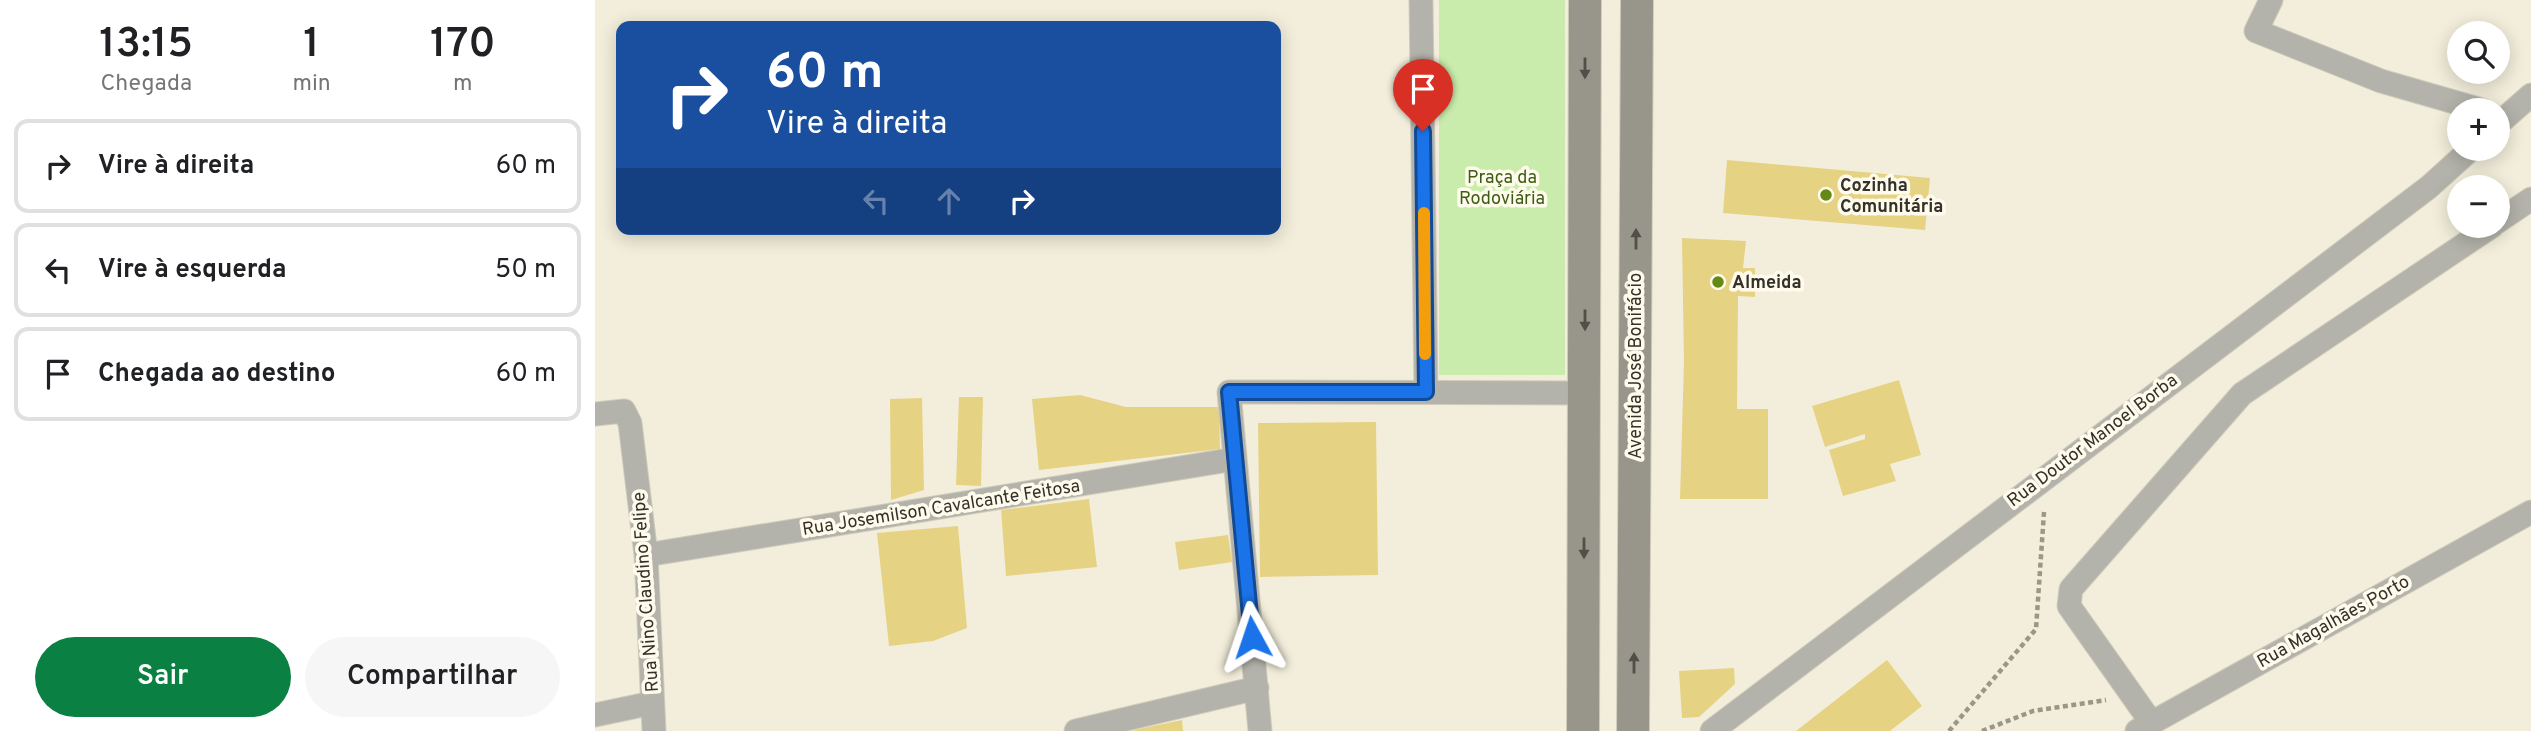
<!DOCTYPE html>
<html lang="pt">
<head>
<meta charset="utf-8">
<style>
	body { margin:0; font-family:Overpass,sans-serif; background:#f6f6f6; color:#202124; height:100vh; display:flex; flex-direction:column; font-size:26px; white-space:nowrap }
	* { box-sizing:border-box; margin:0 }
	p { font-size:23px; color:#757577 }
	.icon { flex:none; width:38px; height:38px; fill:none; stroke:currentColor; stroke-width:2; stroke-linecap:round; stroke-linejoin:round }
	.map { position:relative; flex:1; overflow:hidden }
	.sheet { display:flex; flex-direction:column; background:#fff; width:595px }
	.sheet>* { flex:none }
	.banner { position:absolute; left:21px; top:21px; width:665px; height:214px; border-radius:14px; box-shadow:0 4px 18px #0003; background:#1a4fa0; color:#fff; overflow:hidden }
	.controls { position:absolute; left:1852px; top:21px; display:grid; gap:14px }
	.controls a { display:grid; place-items:center; width:63px; height:63px; border-radius:50%; background:#fff; box-shadow:0 4px 18px #0003; font-size:35px }
	.pin { position:absolute; display:grid; place-items:center; width:60px; height:60px; color:#fff; margin:-72px -30px; border-radius:50% 50% 50% 0; rotate:-45deg; box-shadow:0 0 7px #0007 }
	.pin .icon { rotate:45deg }
	.me { position:absolute; width:77px; margin:-38px; rotate:355deg; stroke-linejoin:round; filter:drop-shadow(0 0 5px #0008) }
	.turn { display:flex; align-items:center; gap:24px; height:147px; padding:0 35px; font-size:32px }
	.turn .icon { width:91px; height:91px; stroke-width:2.5 }
	.turn b { display:block; font-size:49px; line-height:60px }
	.lanes { display:flex; align-items:center; height:66px; padding:0 35px; background:#0003; justify-content:center; gap:35px; direction:ltr }
	.lanes .off { opacity:.35 }
	.eta { display:flex; justify-content:space-evenly; align-items:center; height:119px; text-align:center }
	.eta b { font-size:42px; font-weight:600; line-height:49px }
	.action { display:flex; gap:14px; margin-top:auto; padding:14px 35px }
	.action a { flex:1; height:80px; border-radius:42px; background:#0b8043; color:#fff; font-size:28px; font-weight:600; line-height:80px; text-align:center }
	.action a+a { background:#f6f6f6; color:#202124 }
	ul { padding:0; list-style:none }
	li { display:flex; align-items:center; gap:21px; height:94px; margin:0 14px 10px; padding:0 21px; border:4px solid #e0e0e0; border-radius:14px }
	li div { flex:1 }
	li b { display:block; font-size:26px }
	li em { font-style:normal }
	main { display:flex; flex:1; min-height:0 }
	.map>svg:first-child { display:block }
	.green { fill:#c9ecac }
	.building { fill:#e6d283 }
	.lines { fill:none; stroke-linecap:round; stroke-linejoin:round }
	.street-casing { stroke:#d0ccbb; stroke-width:25 }
	.secondary-casing { stroke:#d0ccbb; stroke-width:34 }
	.path { stroke:#9a9789; stroke-width:4.5; stroke-dasharray:5 3.5; stroke-linecap:butt }
	.street { stroke:#b4b3ab; stroke-width:23 }
	.secondary { stroke:#98968a; stroke-width:32 }
	.oneway { fill:#514f47 }
	.route-casing { stroke:#114b97; stroke-width:18 }
	.route { stroke:#1a73e8; stroke-width:12 }
	.slow { stroke:#f59e0b; stroke-width:12 }
	.poi-dot { fill:#648a14; stroke:#fffbec; stroke-width:2.5 }
	.labels { text-anchor:middle; stroke-width:7; stroke-linejoin:round; paint-order:stroke }
	.park-label { font-size:18px; fill:#3c5d15; stroke:#fffbec }
	.poi-label { font-size:18px; font-weight:bold; fill:#33312a; stroke:#fffbec; text-anchor:start }
	.street-label { font-size:18px; fill:#33312a; stroke:#fffbec }
</style>
</head>
<body>
<main>
<section class="sheet">
<div class="eta">
<div><b>13:15</b><p>Chegada</p></div>
<div><b>1</b><p>min</p></div>
<div><b>170</b><p>m</p></div>
</div>
<ul>
<li><svg class="icon" aria-label="right" viewBox="0 0 24 24"><path d="M7 20v-9h11M14 6l5 5-5 5"/></svg><div><b>Vire à direita</b></div><em>60 m</em></li>
<li><svg class="icon" aria-label="left" viewBox="0 0 24 24"><path d="M17 20v-9H6M10 6l-5 5 5 5"/></svg><div><b>Vire à esquerda</b></div><em>50 m</em></li>
<li><svg class="icon" aria-label="arrive" viewBox="0 0 24 24"><path d="M6 21V4h12l-3 4 3 4H6"/></svg><div><b>Chegada ao destino</b></div><em>60 m</em></li>
</ul>
<div class="action"><a>Sair</a><a>Compartilhar</a></div>
</section>
<div class="map">
<svg width="1936" height="731" viewBox="0 0 1936 731">
	<rect width="100%" height="100%" fill="#f3eedb"/>
	<path class="green" d="M844,0H970V375H844Z"/>
	<path class="building" d="M1132,160L1335,178L1330,230L1128,213Z
		M1087,238L1151,241L1148,268H1160V297L1143,296L1142,409H1173V499H1085L1089,362Z
		M1304,380L1326,455L1295,464L1301,481L1248,496L1234,450L1270,439V434L1230,447L1217,406Z
		M485,395L531,407H624L625,449L444,470L437,399Z
		M364,397H388L386,486L361,485Z
		M327,398L329,490L296,500L295,399Z
		M781,422L783,575L665,577L663,423Z
		M494,499L502,567L411,576L406,510Z
		M363,526L372,628L338,641L294,646L282,533Z
		M633,535L637,562L584,570L580,542Z
		M1292,660L1327,706L1295,731H1201Z
		M1139,668L1140,684L1104,717L1087,718L1084,671Z
		M587,720L588,731H539V730Z"/>
	<g class="lines">
		<g class="street-casing">
			<path id="street" d="M826,0L831,392
				M1676,0L1661,31L1786,81L1887,110
				M1902,125L1936,95
				M1902,222L1936,199
				M0,414L29,411L35,423L51,555L59,731
				M51,555L640,459
				M0,715L57,703
				M1556,722L1474,606L1476,589L1647,394L1897,226
				M481,731L662,688
				M665,731L634,392L990,393
				M1117,731L1834,187L1876,149
				M1542,731L1936,512"/>
		</g>
		<g class="secondary-casing">
			<path id="secondary" d="M988,731L990,0
				M1038,731L1042,0"/>
		</g>
		<path class="path" d="M1354,731L1441,629L1449,512
			M1387,731L1438,711L1511,700"/>
		<use href="#street" class="street"/>
		<use href="#secondary" class="secondary"/>
	</g>
	<defs><path id="oneway-solid" d="M-6-.8H1V-3.2L6.5 0L1 3.2V.8H-6Z" transform="scale(1.75)"/></defs>
	<g class="oneway">
		<use href="#oneway-solid" transform="translate(990 68) rotate(90)"/>
		<use href="#oneway-solid" transform="translate(1041 239) rotate(-90)"/>
		<use href="#oneway-solid" transform="translate(990 320) rotate(90)"/>
		<use href="#oneway-solid" transform="translate(989 548) rotate(90)"/>
		<use href="#oneway-solid" transform="translate(1039 663) rotate(-90)"/>
	</g>
	<g class="lines">
		<g class="route-casing">
			<path id="route" d="M657,637L634,392H831L828,131"/>
		</g>
		<use href="#route" class="route"/>
		<path class="slow" d="M829,213L830,354"/>
	</g>
	<g class="poi-dot">
		<circle cx="1231" cy="195" r="7"/>
		<circle cx="1123" cy="282" r="7"/>
	</g>
	<g class="labels">
		<g class="park-label">
			<text x="907" y="183">Praça da<tspan x="907" dy="21">Rodoviária</tspan></text>
		</g>
		<g class="poi-label">
			<text x="1245" y="191">Cozinha<tspan x="1245" dy="21">Comunitária</tspan></text>
			<text x="1137" y="288">Almeida</text>
		</g>
		<g class="street-label">
			<text transform="translate(1040 366) rotate(-90)" y="6">Avenida José Bonifácio</text>
			<text transform="translate(1497 440) rotate(-37)" y="6">Rua Doutor Manoel Borba</text>
			<text transform="translate(346 507) rotate(-9)" y="6">Rua Josemilson Cavalcante Feitosa</text>
			<text transform="translate(50 592) rotate(-94)" y="6">Rua Nino Claudino Felipe</text>
			<text transform="translate(1738 621) rotate(-29)" y="6">Rua Magalhães Porto</text>
		</g>
	</g>
</svg>
<div class="controls">
<a><svg class="icon" aria-label="search" viewBox="0 0 24 24"><circle cx="10" cy="10" r="6"/><path d="M15 15l6 6"/></svg></a>
<a>+</a>
<a>−</a>
</div>
<div class="pin" style="left:828px;top:131px;background:#d93025"><svg class="icon" aria-label="arrive" viewBox="0 0 24 24"><path d="M6 21V4h12l-3 4 3 4H6"/></svg></div>
<svg class="me" style="left:657px;top:637px" viewBox="-20 -20 40 40"><path d="M0-17L14 15 0 8-14 15z" fill="#1a73e8" stroke="#fff" stroke-width="4"/></svg>
<div class="banner">
<div class="turn"><svg class="icon" aria-label="right" viewBox="0 0 24 24"><path d="M7 20v-9h11M14 6l5 5-5 5"/></svg><div><b>60 m</b>Vire à direita</div></div>
<div class="lanes"><svg class="icon off" aria-label="left" viewBox="0 0 24 24"><path d="M17 20v-9H6M10 6l-5 5 5 5"/></svg><svg class="icon off" aria-label="ahead" viewBox="0 0 24 24"><path d="M12 20V5M6 11l6-6 6 6"/></svg><svg class="icon" aria-label="right" viewBox="0 0 24 24"><path d="M7 20v-9h11M14 6l5 5-5 5"/></svg></div>
</div>
</div>
</main>
</body>
</html>
